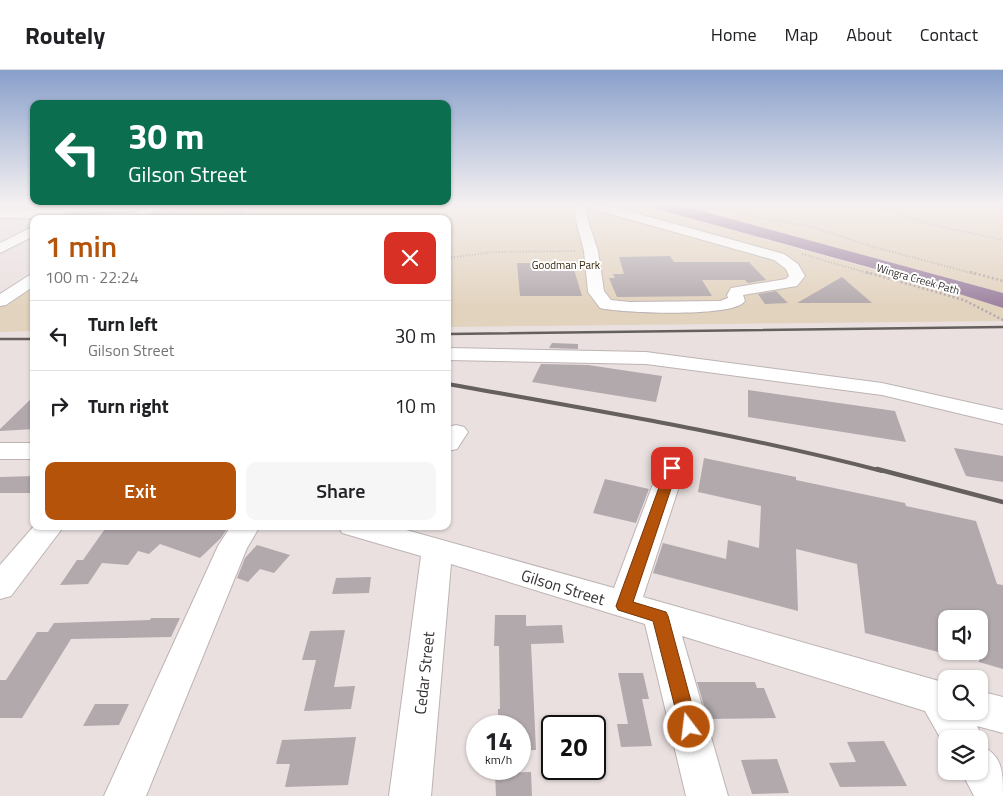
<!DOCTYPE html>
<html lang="en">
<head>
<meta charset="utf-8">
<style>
	body { margin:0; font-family:"Titillium Web",sans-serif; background:#f6f6f6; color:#202124; height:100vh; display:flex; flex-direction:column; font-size:19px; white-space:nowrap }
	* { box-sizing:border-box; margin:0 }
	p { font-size:16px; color:#757577 }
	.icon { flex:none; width:28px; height:28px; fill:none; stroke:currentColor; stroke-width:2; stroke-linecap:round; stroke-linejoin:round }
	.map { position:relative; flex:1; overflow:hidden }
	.details { position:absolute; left:30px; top:145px; width:421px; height:315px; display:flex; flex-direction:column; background:#fff; border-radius:10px; box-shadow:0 1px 4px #0004 }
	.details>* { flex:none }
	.banner { position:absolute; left:30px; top:30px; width:421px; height:105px; border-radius:10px; box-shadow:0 1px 4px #0004; background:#0b6e4f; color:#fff; overflow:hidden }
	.buttons { position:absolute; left:938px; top:540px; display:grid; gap:10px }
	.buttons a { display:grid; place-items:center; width:50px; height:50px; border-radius:10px; background:#fff; box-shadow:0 1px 4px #0004; font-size:25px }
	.speed { position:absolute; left:466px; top:645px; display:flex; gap:10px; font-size:25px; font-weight:700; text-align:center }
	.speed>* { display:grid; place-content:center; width:65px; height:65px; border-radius:50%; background:#fff; box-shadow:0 1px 4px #0004; line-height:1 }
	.speed small { font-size:12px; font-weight:400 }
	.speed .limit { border:2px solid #111; border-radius:8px; background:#fff; color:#111 }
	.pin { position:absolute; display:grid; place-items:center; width:42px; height:42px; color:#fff; margin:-21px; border-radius:10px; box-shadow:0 2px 8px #0006 }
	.me { position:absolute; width:55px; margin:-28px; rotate:345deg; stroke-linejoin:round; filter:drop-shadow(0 0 4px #0008) }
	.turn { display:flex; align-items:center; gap:18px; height:105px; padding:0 15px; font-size:22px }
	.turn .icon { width:65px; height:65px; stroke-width:2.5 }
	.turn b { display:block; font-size:35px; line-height:42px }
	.round { display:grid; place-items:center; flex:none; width:52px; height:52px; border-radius:10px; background:#f6f6f6 }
	.head { display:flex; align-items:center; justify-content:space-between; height:85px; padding:0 15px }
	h1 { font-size:30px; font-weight:600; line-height:38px; color:#b45309 }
	.cta { display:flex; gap:10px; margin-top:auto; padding:10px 15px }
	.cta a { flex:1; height:58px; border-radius:10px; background:#b45309; color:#fff; font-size:20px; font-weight:600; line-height:58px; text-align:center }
	.cta a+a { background:#f6f6f6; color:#202124 }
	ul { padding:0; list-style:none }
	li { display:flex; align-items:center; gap:15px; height:70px; padding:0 15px; border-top:1px solid #e0e0e0 }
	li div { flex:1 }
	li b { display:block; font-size:19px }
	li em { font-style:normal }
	header { display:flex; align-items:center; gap:30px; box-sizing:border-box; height:70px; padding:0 25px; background:#fff; border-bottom:1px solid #e0e0e0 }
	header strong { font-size:24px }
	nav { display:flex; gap:28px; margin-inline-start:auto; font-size:18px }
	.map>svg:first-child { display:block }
	.green { fill:#e2d3be }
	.water { fill:#9c82a0 }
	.building { fill:#b2a9ad }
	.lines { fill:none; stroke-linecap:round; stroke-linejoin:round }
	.minor-casing { stroke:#bdb3b3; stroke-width:2 }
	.path-far1 { stroke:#b1a9a9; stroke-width:2; stroke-dasharray:1 2; stroke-linecap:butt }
	.path { stroke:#b1a9a9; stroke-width:2.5; stroke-dasharray:2 2.5; stroke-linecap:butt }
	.minor { fill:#fff; fill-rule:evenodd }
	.rail-far2 { stroke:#655f5e; stroke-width:2.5 }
	.rail-far1 { stroke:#655f5e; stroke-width:4 }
	.rail { stroke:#655f5e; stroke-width:4.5 }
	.route { fill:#b45309; stroke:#753606 }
	.labels { text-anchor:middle; stroke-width:4; stroke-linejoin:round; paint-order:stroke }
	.far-park-label { font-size:11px; fill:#39270a; stroke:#fff }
	.far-street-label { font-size:11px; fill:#353130; stroke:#fff }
	.near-street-label { font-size:16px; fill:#353130; stroke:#fff }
</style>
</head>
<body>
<header>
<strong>Routely</strong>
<nav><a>Home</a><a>Map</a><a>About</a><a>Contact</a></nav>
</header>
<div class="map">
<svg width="1003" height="726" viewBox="0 0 1003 726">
	<rect width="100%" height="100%" fill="#eae0e0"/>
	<path class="green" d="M158,136H646L978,229L1003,238V251L448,257V149H131Z
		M680,136H1003V223Z
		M34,209V261L0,262V232Z"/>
	<path class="water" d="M646,136H680L698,140L1003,223V238L919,211Z"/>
	<path class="building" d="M670,186L674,192H749L766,210L748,213L745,210H702L712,226L617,227L609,208H615L613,204H624L619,187Z
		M517,193H572L582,226H520Z
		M842,207L872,233H797Z
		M776,221L788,233L765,234L758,224Z
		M552,273L578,274V279L549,278Z
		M541,294L588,295L662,306L656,332L532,312Z
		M748,320L895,341L906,372L748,347Z
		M34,326V359L0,361V359Z
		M954,378L1003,386V412L966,406Z
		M704,388L796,407V410L905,433L906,436L976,451L997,514L1003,515V599L979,592V549H946V584L865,563L857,494L796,479L798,541L653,503L663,473L726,489L728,470L759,478L761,436L698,422Z
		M34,406V423H0V407Z
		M605,409L649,419L636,453L593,443Z
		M107,456H229L221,468L200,488L160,474L149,484L138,481L128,495L102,493L88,514L60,515L77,490H83Z
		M257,475L290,485L274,503L260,499L248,512L237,508L245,488Z
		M371,507L369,523L332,524L336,508Z
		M495,545H526V556L562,555L564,573L531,574L536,680H520V656H498V639H500L499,576H494Z
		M151,548H180L171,567L71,569L22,648H0V610H6L37,562H48L54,553L150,550Z
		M345,560L334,617L355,616L351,639L304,641L316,590H302L310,561Z
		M618,603H643L649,629H642L652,676L621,677L617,654H628Z
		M697,612H755L757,618H764L776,648L708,649Z
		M95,634H129L119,655L83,656Z
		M356,667L348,715L285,717L290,694H276L282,670Z
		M884,671L907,716L840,717L829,693L856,692L847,672Z
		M777,689L789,723L752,724L741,690Z
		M531,702L532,726H496L495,703Z"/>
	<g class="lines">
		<g class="minor-casing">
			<path id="minor" d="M149,136H164L142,149L0,148V140H62L68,144L133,143Z
				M576,136H588L587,147L598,181L604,221L611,230L630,232L720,231L728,228L727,225L731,218L786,209L789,206L786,199L774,190L593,139L591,136H610L784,184L798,194L805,206L797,216L743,225L745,231C734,248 621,243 600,238L588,222L584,181L575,147Z
				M34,156V166L0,183V173Z
				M34,204V216L6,235L0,236V224L28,206Z
				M448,278L646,282L882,313L1003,340V354L882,325L646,294L448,290Z
				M456,355L464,357L468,362L457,379L448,381V357Z
				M0,373H34V389H0Z
				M672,390L681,392L685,398L643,527L946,613V641H979V621L1003,627V663L977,656L983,669L980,675C1003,686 1003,701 1003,726H974L961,701H979V669H946V678L925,641L682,566L728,726H686L645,554L451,494L431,726H389L421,486L342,463L338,456H392L614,518L659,398L663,392Z
				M34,456H64L11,526L0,529V495Z
				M231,456H260L247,478L146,726H104L218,476Z"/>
		</g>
		<path class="path-far1" d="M712,136L756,147L812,157L874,177L975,204
			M876,136L934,155L1003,170
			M169,141C187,152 211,150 230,142C237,139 241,137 249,136
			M234,141L243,142L242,146L256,149
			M683,146L712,136
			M802,184L871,204
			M448,188L494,182L575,181"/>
		<path class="path" d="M866,202L964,230L1003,250
			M970,202L1003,211"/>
		<use href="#minor" class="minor"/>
		<path class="rail-far2" d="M448,264L1003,257
			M0,269H34"/>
		<path class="rail-far1" d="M448,314C593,340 739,364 882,401"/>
		<path class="rail" d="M877,399L1003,432"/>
	</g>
	<linearGradient id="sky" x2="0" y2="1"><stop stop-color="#89a0cb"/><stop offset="0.57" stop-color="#f6f1f1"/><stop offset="1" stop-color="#f6f1f1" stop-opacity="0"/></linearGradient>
	<rect width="1003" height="237" fill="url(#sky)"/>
	<path class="route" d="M672,394L678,398L633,532L666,542L668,546L698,657L695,663L689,666L682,663L680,657L653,551L618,540L616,536L666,398Z"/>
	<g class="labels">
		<g class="far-park-label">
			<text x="566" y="199">Goodman Park</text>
		</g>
		<g class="far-street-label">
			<text transform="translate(918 209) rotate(16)" y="4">Wingra Creek Path</text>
		</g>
		<g class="near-street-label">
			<text transform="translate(563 517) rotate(17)" y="6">Gilson Street</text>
			<text transform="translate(424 603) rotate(-84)" y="6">Cedar Street</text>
		</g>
	</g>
</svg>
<div class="buttons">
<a><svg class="icon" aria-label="sound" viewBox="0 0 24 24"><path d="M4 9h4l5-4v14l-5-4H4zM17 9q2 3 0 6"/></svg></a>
<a><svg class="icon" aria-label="search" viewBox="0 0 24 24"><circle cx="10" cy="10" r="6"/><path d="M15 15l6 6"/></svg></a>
<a><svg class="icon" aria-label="layers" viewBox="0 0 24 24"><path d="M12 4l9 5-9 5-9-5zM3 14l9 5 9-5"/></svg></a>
</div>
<div class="speed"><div>14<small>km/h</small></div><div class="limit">20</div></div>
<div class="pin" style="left:672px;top:398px;background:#d93025"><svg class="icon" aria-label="arrive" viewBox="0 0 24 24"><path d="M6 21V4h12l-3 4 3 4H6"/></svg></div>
<svg class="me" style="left:689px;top:657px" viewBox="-20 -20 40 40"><circle r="17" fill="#b45309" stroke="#fff" stroke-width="3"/><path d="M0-11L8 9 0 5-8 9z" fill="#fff"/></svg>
<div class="banner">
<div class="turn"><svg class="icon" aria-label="left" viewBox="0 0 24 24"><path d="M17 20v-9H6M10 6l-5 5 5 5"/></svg><div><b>30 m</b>Gilson Street</div></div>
</div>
<section class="details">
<div class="head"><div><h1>1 min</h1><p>100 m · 22:24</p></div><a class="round" style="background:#d93025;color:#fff"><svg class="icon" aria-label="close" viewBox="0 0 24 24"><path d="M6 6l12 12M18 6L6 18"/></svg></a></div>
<ul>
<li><svg class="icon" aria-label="left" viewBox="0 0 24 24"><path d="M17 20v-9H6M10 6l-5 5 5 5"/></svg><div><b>Turn left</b><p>Gilson Street</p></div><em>30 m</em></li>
<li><svg class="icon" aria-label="right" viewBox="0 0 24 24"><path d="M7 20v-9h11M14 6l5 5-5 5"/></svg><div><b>Turn right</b></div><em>10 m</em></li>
</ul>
<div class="cta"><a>Exit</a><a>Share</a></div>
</section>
</div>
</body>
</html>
